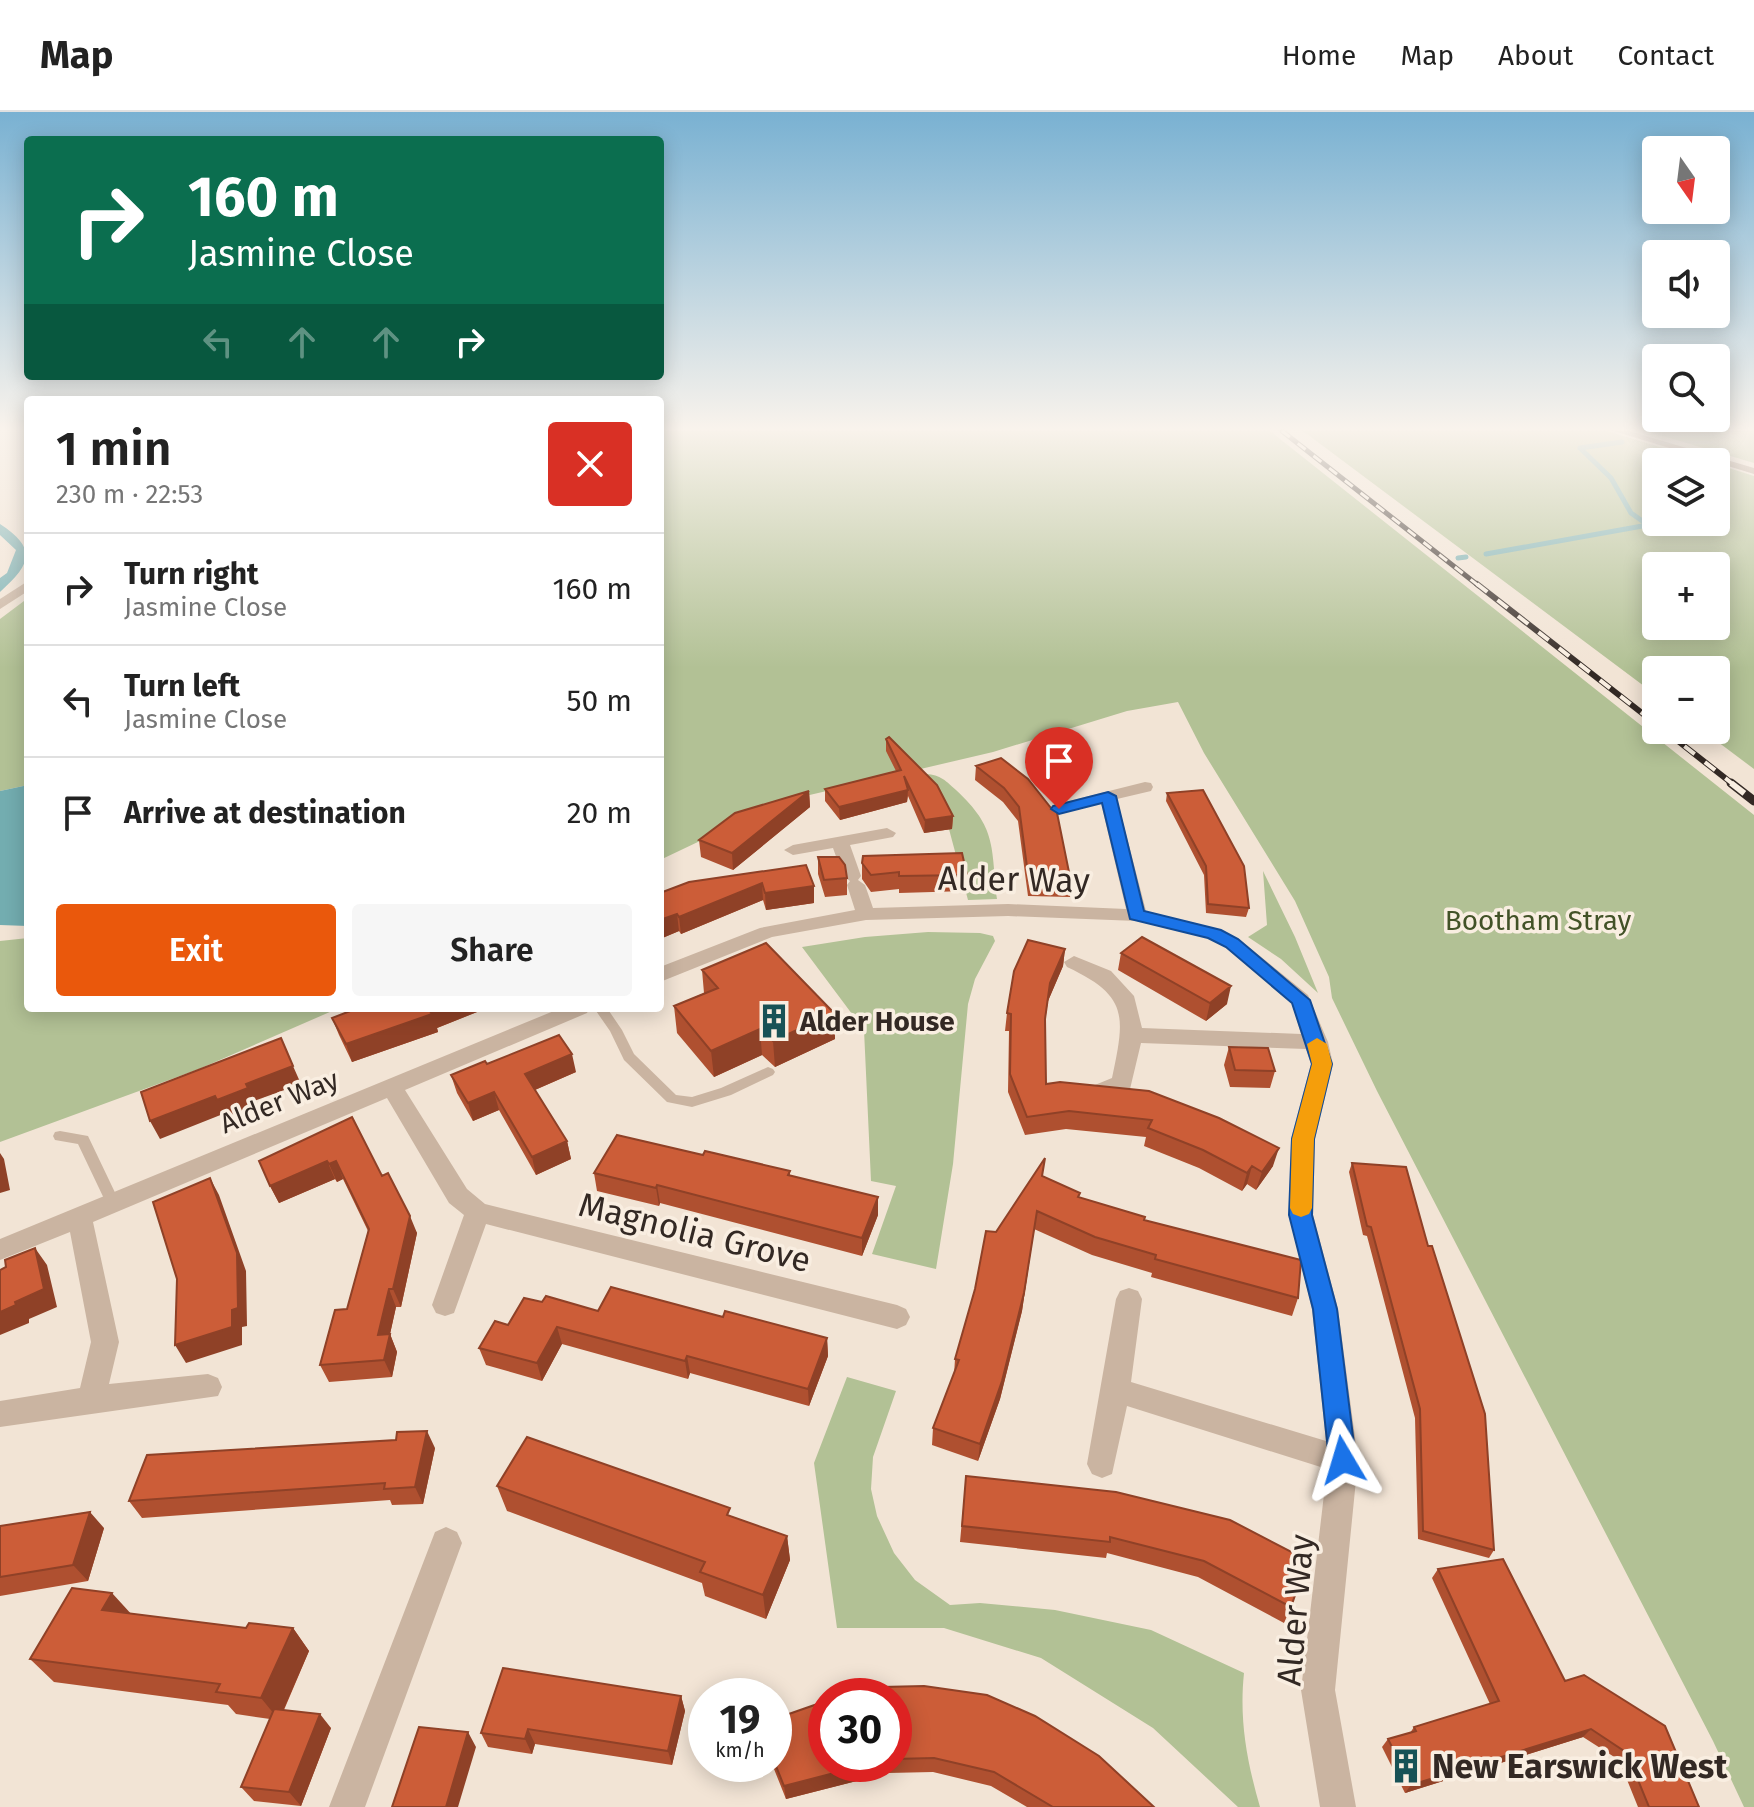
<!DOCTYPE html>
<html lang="en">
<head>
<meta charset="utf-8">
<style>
	body { margin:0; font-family:"Fira Sans",sans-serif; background:#f6f6f6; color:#222; height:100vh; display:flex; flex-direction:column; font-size:30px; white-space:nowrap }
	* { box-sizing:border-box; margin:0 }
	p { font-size:26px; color:#767676 }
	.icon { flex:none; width:44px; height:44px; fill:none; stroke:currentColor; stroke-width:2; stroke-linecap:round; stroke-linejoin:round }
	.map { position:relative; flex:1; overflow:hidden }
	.sheet { position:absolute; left:24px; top:284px; width:640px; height:616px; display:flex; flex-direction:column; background:#fff; border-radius:8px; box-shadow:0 4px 20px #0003 }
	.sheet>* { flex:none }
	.guide { position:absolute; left:24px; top:24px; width:640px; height:244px; border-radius:8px; box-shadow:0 4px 20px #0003; background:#0b6e4f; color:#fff; overflow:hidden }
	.needle { width:52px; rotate:166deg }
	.buttons { position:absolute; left:1642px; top:24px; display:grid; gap:16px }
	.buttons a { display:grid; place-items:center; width:88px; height:88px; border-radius:8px; background:#fff; box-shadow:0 4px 20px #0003; font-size:40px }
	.speed { position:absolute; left:688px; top:1566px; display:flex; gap:16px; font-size:40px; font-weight:700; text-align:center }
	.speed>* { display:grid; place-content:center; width:104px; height:104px; border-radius:50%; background:#fff; box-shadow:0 4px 20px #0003; line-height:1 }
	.speed small { font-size:20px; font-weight:400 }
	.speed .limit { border:12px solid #d22; background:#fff; color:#111 }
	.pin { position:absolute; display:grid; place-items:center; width:68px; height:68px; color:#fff; margin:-82px -34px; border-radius:50% 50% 50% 0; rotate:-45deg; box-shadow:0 0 8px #0007 }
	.pin .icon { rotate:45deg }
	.me { position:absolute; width:88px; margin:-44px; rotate:353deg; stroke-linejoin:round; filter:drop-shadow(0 0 6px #0008) }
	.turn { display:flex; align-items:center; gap:28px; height:168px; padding:0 32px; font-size:36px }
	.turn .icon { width:104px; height:104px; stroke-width:2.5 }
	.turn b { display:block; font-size:56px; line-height:68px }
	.lanes { display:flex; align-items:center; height:76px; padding:0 32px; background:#0003; justify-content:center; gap:40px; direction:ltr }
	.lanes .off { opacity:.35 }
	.round { display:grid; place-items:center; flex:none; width:84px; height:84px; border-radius:8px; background:#f6f6f6 }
	.headline { display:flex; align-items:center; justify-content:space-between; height:136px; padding:0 32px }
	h1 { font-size:48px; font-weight:600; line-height:60px }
	.button { display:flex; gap:16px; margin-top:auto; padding:16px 32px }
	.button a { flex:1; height:92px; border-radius:8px; background:#ea580c; color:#fff; font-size:32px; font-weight:600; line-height:92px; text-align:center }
	.button a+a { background:#f6f6f6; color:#222 }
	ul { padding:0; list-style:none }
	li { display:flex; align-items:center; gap:24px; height:112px; padding:0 32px; border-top:2px solid #e0e0e0 }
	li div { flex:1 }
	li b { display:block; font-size:30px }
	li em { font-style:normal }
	header { display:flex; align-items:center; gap:48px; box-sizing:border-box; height:112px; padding:0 40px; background:#fff; border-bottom:2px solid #e0e0e0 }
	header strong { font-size:38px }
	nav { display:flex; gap:44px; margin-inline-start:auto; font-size:28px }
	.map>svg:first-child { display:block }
	.green { fill:#b2c195; fill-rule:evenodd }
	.water { fill:#73adb0 }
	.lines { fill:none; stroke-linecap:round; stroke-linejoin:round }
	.stream { stroke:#73adb0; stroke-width:5 }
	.service { fill:#cab4a1; fill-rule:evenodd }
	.minor { fill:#cab4a1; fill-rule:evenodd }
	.tertiary { fill:#cab4a1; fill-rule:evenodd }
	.secondary { fill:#9d8272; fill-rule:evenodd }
	.rail-far2-casing { stroke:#332924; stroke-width:5 }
	.rail-far1-casing { stroke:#332924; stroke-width:6 }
	.rail-casing { stroke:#332924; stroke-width:9 }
	.rail-far2 { stroke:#f9eee1; stroke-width:3; stroke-dasharray:10; stroke-linecap:butt }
	.rail-far1 { stroke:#f9eee1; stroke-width:4; stroke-dasharray:13; stroke-linecap:butt }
	.rail { stroke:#f9eee1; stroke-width:6; stroke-dasharray:17; stroke-linecap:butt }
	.wall { fill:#af5030 }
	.shaded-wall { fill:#8f4127 }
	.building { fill:#cc5d38; stroke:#8f4127; stroke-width:2 }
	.route { fill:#1a73e8; stroke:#114b97; stroke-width:2 }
	.slow { fill:#f59e0b }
	.labels { text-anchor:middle; stroke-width:7; stroke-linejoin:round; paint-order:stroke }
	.park-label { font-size:28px; fill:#425227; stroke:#f9eee1 }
	.poi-label { font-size:28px; font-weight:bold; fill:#332924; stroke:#f9eee1; text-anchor:start }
	.street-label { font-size:28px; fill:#332924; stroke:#f9eee1 }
	.near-street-label { font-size:34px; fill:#332924; stroke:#f9eee1 }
	.near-poi-label { font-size:34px; font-weight:bold; fill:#332924; stroke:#f9eee1; text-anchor:start }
</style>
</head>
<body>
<header>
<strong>Map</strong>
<nav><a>Home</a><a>Map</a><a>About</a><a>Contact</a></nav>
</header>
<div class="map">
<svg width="1754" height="1695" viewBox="0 0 1754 1695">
	<rect width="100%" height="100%" fill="#f2e4d5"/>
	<path class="green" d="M660,319H1270L1754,703V1695H1744L1713,1629L1377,979L1332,886L1329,865L1295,789L1204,641L1178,590L1127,599L993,640L784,689L660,748Z
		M1303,319H1607L1709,350H1656V410H1716V352L1754,364V657L1702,618H1716V558H1656V583ZM1656,454H1716V514H1656Z
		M1646,319H1754V351Z
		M28,486V673L0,679V507Z
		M923,662C939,662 944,667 956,678C997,716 991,734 997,787L968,788L946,706Z
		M1263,759L1295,825L1318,881L1281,847L1248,825L1267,813Z
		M928,820L980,821L993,824L995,829L975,867L968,892L953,1052L936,1157L872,1142L896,1074L871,1069L864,918L802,835L865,825Z
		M28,826V896H339L199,957L0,1030V829Z
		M847,1265L896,1279L873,1345L871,1377L877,1404L894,1441L915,1468L950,1493L980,1491L1055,1498L1151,1518L1244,1561C1239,1608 1247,1650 1260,1695H1238L1153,1616L1041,1546L944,1516H837L814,1351Z"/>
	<path class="water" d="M0,412C38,437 31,452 0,480V466L7,461L16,438L0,423Z
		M28,673V814L0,813V679Z"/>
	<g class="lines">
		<path class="stream" d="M1486,442L1648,413L1631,401L1611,366L1580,336L1622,330
			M1458,446L1466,445"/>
		<path class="service" d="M594,896H607L622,918L634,942L676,983L692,985L721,976L768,955L773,957L775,960L773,963L731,983L692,995L667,990L624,948L610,919Z
			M60,1019L88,1024L120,1091L118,1095L113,1097L108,1095L78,1032L55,1028L53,1024L55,1020Z"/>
		<path class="minor" d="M1145,670L1151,671L1153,675L1151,679L1117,687L1146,799L1221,818L1239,827L1308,883L1328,930L1333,952L1315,1027L1313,1103L1338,1197L1358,1348L1335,1578L1356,1695H1320L1301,1578L1327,1357L1127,1294L1112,1362L1102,1366L1092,1362L1087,1352L1116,1187L1120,1179L1129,1176L1138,1179L1142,1187L1131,1270L1326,1329L1312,1197L1289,1103L1291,1027L1311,952L1306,937L1141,931L1130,977L1098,989L1090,987L1087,981L1090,975L1112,966C1125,904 1129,884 1067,855L1064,850L1074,844L1111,859L1134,884L1142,916L1301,922L1292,891L1225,835L1207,826L1137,809L1008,804L866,808L772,825L660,870V855L760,816L855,798L847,773L850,769L843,764L833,736L793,743L784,738L793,733L887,716L896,721L893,725L850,733L861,764L858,768L865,773L873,796L1008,792L1126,797L1101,691L1059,702L1050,697L1053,693Z
			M561,896H590L587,901L405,978L467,1077L485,1092L897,1193L906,1197L910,1205L906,1213L897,1217L486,1112L454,1201L445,1204L436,1201L432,1193L464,1103L449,1091L387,986L93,1110L119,1230L109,1272L208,1262L218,1266L222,1275L218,1284L0,1315V1289L80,1276L91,1230L70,1120L0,1148V1127Z
			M446,1415L457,1420L462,1431L365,1695H329L435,1420Z"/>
		<path class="tertiary" d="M28,469V479L0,497V487Z"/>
		<path class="secondary" d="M1614,319H1629L1754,356V362Z"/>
		<g class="rail-far2-casing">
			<path id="rail-far2" d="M1282,319L1479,474"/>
		</g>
		<g class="rail-far1-casing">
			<path id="rail-far1" d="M1477,472L1656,612
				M1664,618L1734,673"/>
		</g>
		<g class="rail-casing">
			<path id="rail" d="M1731,671L1754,689"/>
		</g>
		<use href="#rail-far2" class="rail-far2"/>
		<use href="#rail-far1" class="rail-far1"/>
		<use href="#rail" class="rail"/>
	</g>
	<path class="wall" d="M886,627L953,704L952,717L924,721L908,684L907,690L840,708L825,689V677L896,659L886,639Z
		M1001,646L1071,770L1070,785L1028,784L1018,709L1003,690L975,668L976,654Z
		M809,679L810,695L733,758L701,745L699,728Z
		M1167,681L1249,796L1246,805L1206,801L1204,763L1166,689Z
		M818,745L847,766V783L825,785L818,762Z
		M862,751L967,763L966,779L899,781V777L871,780L862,767Z
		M806,753L814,791L766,798L763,788L681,822L679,819L660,827V781Z
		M1065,837L1063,854L1048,889L1045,910L1046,972L1060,970L1273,1054L1256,1078L1247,1072L1242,1079L1199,1056L1144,1034L1146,1025L1066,1017L1025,1023L1008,980L1009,919H1005L1007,901Z
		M1121,841L1227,892L1206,909L1118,858Z
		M702,858L834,901L835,927L775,955L762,943L714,965L677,921L674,894L704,881Z
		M358,896H487L437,916L438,920L352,950L339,923L332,906Z
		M1229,935L1275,959L1270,976L1230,975L1224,953Z
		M487,952L576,960L535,978L567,1029L571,1047L536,1063L499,998L473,1009L457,981L451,963Z
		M352,1005L382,1064L417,1121L401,1195H396L390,1222L397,1240L392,1265L329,1270L320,1253L347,1197L368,1119L343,1067L337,1070L335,1067L279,1091L270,1074Z
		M703,1043L790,1059V1064L878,1085V1103L862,1144L660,1091L659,1094L597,1079L594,1061Z
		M1352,1051L1494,1438L1489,1446L1418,1427L1415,1306L1367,1124L1363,1123L1349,1060Z
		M1042,1065L1079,1085L1144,1108L1298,1186L1292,1204L1151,1165L1152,1161L1092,1143L1034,1117L1022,1199L1000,1287L978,1349L932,1333L933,1316L954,1263L955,1247L996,1120Z
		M542,1190L598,1199L723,1205L827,1226L828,1244L809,1294L690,1261L688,1267L562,1232L542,1269L486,1253L479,1236L508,1213Z
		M435,1336L423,1392L392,1393L390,1388L142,1406L129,1389Z
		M966,1364L1116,1380L1291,1495L1284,1511L1198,1465L1107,1441L1106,1446L960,1430Z
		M497,1374L731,1404L787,1424L790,1448L766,1507L705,1484L702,1471L507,1399Z
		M0,1414L104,1416L88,1469L0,1484Z
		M1438,1457L1565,1569L1699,1695H1638L1619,1648L1583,1625L1405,1681L1382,1635L1388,1627L1410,1621L1414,1615L1490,1592L1432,1466Z
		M130,1502L246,1516H293L309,1539L284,1598L331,1616L301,1694L254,1689L241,1675L270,1607L236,1602L228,1593L54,1570L30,1547Z
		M681,1584L685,1599L672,1653L535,1632L532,1642L488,1635L481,1621Z
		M894,1584L1154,1695H1027L991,1674L933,1660L888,1661L786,1687L772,1652H774V1611L826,1652H894Z"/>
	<path class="shaded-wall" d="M908,678L907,690L840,708L839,695Z
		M809,679L810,695L733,758L732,741Z
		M953,704L952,717L924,721L925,708Z
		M762,771L763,788L681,822L679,805Z
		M814,774V791L766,798L765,781Z
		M677,802L679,819L660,827V808Z
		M1065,837L1063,854L1048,889L1050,871Z
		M1231,874L1227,892L1206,909L1210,891Z
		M439,896H487L437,916L438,920L352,950L346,932Z
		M834,901L835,927L775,955L773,929Z
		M760,917L762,943L714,965L711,939Z
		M572,942L576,960L530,980L525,962Z
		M293,954L301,972L254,989L256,994L225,1006L223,1002L160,1027L150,1009Z
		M494,980L499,998L473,1009L468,991Z
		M567,1029L571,1047L536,1063L532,1045Z
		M1279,1036L1273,1054L1256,1078L1262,1060Z
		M0,1041L4,1047L10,1078L0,1081Z
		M327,1049L335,1067L279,1091L270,1074Z
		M336,1049L343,1067L337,1070L329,1052Z
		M1252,1054L1247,1072L1242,1079L1247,1061Z
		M210,1066L219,1083L246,1159L247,1214L242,1215V1233L186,1251L175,1233Z
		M657,1073L660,1091L659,1094L656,1076Z
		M878,1085V1103L862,1144V1126Z
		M1037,1099L1022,1199L1000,1287L978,1349L980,1332Z
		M410,1104L417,1121L401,1195L393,1177Z
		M35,1136L47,1153L57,1195L29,1207V1211L0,1223V1200L15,1190Z
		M389,1177L396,1195L390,1222L397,1240L392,1265L384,1248L378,1223Z
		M557,1215L562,1232L542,1269L537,1251Z
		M827,1226L828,1244L809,1294L808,1277Z
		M687,1244L690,1261L688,1267L685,1249Z
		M427,1319L435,1336L423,1392L415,1375Z
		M90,1400L104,1416L88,1469L73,1453Z
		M787,1424L790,1448L766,1507L763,1483Z
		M112,1481L133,1504L102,1498Z
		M293,1516L309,1539L279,1608L261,1586Z
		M681,1584L685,1599L672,1653L668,1639Z
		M320,1602L331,1616L301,1694L289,1680Z
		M528,1617L535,1632L532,1642L525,1627Z
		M1591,1617L1583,1625L1405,1681L1411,1673Z
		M468,1620L476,1635L458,1695H446Z
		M869,1652H888V1661L786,1687L784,1674Z"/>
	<path class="building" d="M889,625L937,673L953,704L925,708L904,664L908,678L839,695L825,677L901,658L886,627Z
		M1001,646L1028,667L1051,696H1056L1071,770H1029L1019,695L1004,676L976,654Z
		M1203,678L1244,754L1249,796L1208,792L1206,754L1167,681Z
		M809,679L732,741L699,728L735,701Z
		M962,741L967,763L899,764V760L871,763L862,751L863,744Z
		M818,745H839L845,753L847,766L824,768Z
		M806,753L814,774L765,781L762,771L679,805L677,802L660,808V781L689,770Z
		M1142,825L1231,874L1210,891L1121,841Z
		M1028,828L1065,837L1050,871L1045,907L1046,972L1060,970L1149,979L1219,1006L1279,1036L1262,1060L1252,1054L1247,1061L1203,1038L1148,1016L1152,1008L1069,999L1027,1005L1010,962L1011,902L1007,901L1014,859Z
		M766,831L834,901L773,929L760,917L711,939L674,894L718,876L702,858Z
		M358,896H439L430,899L432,902L346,932L332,906Z
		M559,923L572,942L525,962L567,1029L532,1045L494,980L468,991L451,963L485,949L487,952Z
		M281,926L293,954L246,972L248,976L217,988L215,984L150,1009L141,980Z
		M1229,935L1268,936L1275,959L1235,958Z
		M352,1005L382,1064L388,1061L410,1104L393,1177H389L378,1223L390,1222L384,1248L320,1253L335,1198L347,1197L369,1117L336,1049L329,1052L327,1049L270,1074L259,1049Z
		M617,1023L703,1043L705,1039L790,1059L788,1063L878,1085L862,1126L657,1073L656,1076L594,1061Z
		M1045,1046L1042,1064L1080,1081L1078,1085L1145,1105L1144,1108L1301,1148L1298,1186L1155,1147L1156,1143L1095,1125L1037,1099L1024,1181L1002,1269L980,1332L933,1316L959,1248L955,1247L975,1177L986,1119L996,1120Z
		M1352,1051L1406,1055L1428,1134H1432L1485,1302L1494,1438L1423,1419L1420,1297L1371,1115L1367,1114Z
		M210,1066L237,1141L238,1196L232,1198V1215L175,1233L177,1167L153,1090Z
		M35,1136L44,1177L15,1190L16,1193L0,1200V1158L6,1155L5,1148Z
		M611,1175L723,1205L725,1199L827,1226L808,1277L687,1244L685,1249L557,1215L537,1251L479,1236L495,1209L508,1213L524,1186L542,1190L546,1184L598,1199Z
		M427,1319L415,1375L384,1377L385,1371L129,1389L147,1343L396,1328L397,1320Z
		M527,1325L730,1396L727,1403L787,1424L763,1483L700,1460L705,1450L497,1374Z
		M966,1364L1116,1380L1230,1408L1307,1448L1291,1495L1204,1449L1110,1425V1430L962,1414Z
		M90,1400L73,1453L0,1465V1414Z
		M1503,1447L1565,1569L1584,1563L1665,1614L1699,1695H1649L1627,1641L1591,1617L1411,1673L1388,1627L1416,1619L1414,1615L1499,1589L1438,1457Z
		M72,1476L112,1481L102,1498L246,1516L249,1511L293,1516L261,1586L216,1580L220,1572L30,1547Z
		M503,1556L681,1584L668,1639L528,1617L525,1627L481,1621Z
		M924,1574L987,1583L1035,1604L1099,1644L1154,1695H1053L994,1660L934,1646L894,1647V1584H842L881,1575Z
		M826,1589V1652H869L784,1674L774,1649V1611L786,1603Z
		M274,1597L320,1602L289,1680L241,1675Z
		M419,1615L468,1620L446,1695H392Z"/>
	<linearGradient id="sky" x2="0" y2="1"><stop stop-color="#79b1d2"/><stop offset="0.57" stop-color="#f9f3ec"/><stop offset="1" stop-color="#f9f3ec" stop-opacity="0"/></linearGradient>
	<rect width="1754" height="556" fill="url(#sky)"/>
	<path class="route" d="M1108,680L1116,684L1144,799L1221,818L1238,827L1310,888L1332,952L1314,1027L1312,1103L1337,1197L1356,1348L1352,1357L1343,1361L1333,1357L1329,1348L1313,1197L1289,1103L1292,1027L1312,952L1292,891L1226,835L1208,826L1130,807L1102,691L1059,702L1051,697L1053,694Z"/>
	<path class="slow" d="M1317,926L1327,932L1332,952L1314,1027L1312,1096L1309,1102L1301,1105L1293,1102L1290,1096L1292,1027L1312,952L1307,932Z"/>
	<defs>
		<g id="building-bare" transform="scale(2.76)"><path d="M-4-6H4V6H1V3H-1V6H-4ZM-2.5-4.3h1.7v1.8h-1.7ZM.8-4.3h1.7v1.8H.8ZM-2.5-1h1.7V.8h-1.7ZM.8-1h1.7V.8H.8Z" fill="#185256" stroke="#f9eee1" stroke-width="2.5" paint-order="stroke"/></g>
	</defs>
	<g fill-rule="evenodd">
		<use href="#building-bare" x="774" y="909"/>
		<use href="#building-bare" x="1406" y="1654"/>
	</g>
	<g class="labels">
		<g class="park-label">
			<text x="1538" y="818">Bootham Stray</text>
		</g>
		<g class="poi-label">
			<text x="800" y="919">Alder House</text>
		</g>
		<g class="street-label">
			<text transform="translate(279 989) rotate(-22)" y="10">Alder Way</text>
		</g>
		<g class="near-street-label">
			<text transform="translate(1014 767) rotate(1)" y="12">Alder Way</text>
			<text transform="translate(695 1120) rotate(14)" y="12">Magnolia Grove</text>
			<text transform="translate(1295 1498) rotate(-85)" y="12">Alder Way</text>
		</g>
		<g class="near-poi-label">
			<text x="1432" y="1666">New Earswick West</text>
		</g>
	</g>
</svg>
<div class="buttons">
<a><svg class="needle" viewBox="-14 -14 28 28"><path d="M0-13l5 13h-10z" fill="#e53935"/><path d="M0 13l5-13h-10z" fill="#767676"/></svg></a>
<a><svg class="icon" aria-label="sound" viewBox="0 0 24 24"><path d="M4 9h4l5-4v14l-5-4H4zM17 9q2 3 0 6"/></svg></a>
<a><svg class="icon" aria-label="search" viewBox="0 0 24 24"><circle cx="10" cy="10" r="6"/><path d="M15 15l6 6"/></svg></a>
<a><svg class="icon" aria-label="layers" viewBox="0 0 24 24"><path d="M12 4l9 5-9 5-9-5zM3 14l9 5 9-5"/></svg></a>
<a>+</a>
<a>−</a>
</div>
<div class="speed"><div>19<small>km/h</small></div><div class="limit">30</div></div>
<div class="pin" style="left:1059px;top:697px;background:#d93025"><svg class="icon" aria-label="arrive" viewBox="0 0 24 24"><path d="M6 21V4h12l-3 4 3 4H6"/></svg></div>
<svg class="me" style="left:1343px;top:1348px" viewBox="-20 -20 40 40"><path d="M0-17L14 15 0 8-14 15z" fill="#1a73e8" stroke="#fff" stroke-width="4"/></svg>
<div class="guide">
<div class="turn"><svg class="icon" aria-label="right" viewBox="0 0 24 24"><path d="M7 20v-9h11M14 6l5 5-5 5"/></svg><div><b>160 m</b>Jasmine Close</div></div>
<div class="lanes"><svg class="icon off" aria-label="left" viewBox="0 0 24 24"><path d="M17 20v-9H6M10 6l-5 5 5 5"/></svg><svg class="icon off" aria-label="ahead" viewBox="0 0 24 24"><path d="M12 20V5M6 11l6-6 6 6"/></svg><svg class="icon off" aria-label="ahead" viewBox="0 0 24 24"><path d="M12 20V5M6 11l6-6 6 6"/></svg><svg class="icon" aria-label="right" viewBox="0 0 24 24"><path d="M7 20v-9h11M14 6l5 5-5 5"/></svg></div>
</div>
<section class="sheet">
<div class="headline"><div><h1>1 min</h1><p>230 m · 22:53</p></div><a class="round" style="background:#d93025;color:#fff"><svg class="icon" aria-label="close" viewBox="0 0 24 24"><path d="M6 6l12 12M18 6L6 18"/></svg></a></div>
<ul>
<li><svg class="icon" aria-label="right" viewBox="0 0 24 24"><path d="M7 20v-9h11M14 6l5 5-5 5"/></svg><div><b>Turn right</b><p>Jasmine Close</p></div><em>160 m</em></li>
<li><svg class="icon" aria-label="left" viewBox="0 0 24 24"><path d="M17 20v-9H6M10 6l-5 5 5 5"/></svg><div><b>Turn left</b><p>Jasmine Close</p></div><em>50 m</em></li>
<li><svg class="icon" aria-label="arrive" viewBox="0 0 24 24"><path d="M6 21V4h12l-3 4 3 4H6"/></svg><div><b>Arrive at destination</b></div><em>20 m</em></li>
</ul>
<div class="button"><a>Exit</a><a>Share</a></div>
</section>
</div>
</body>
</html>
